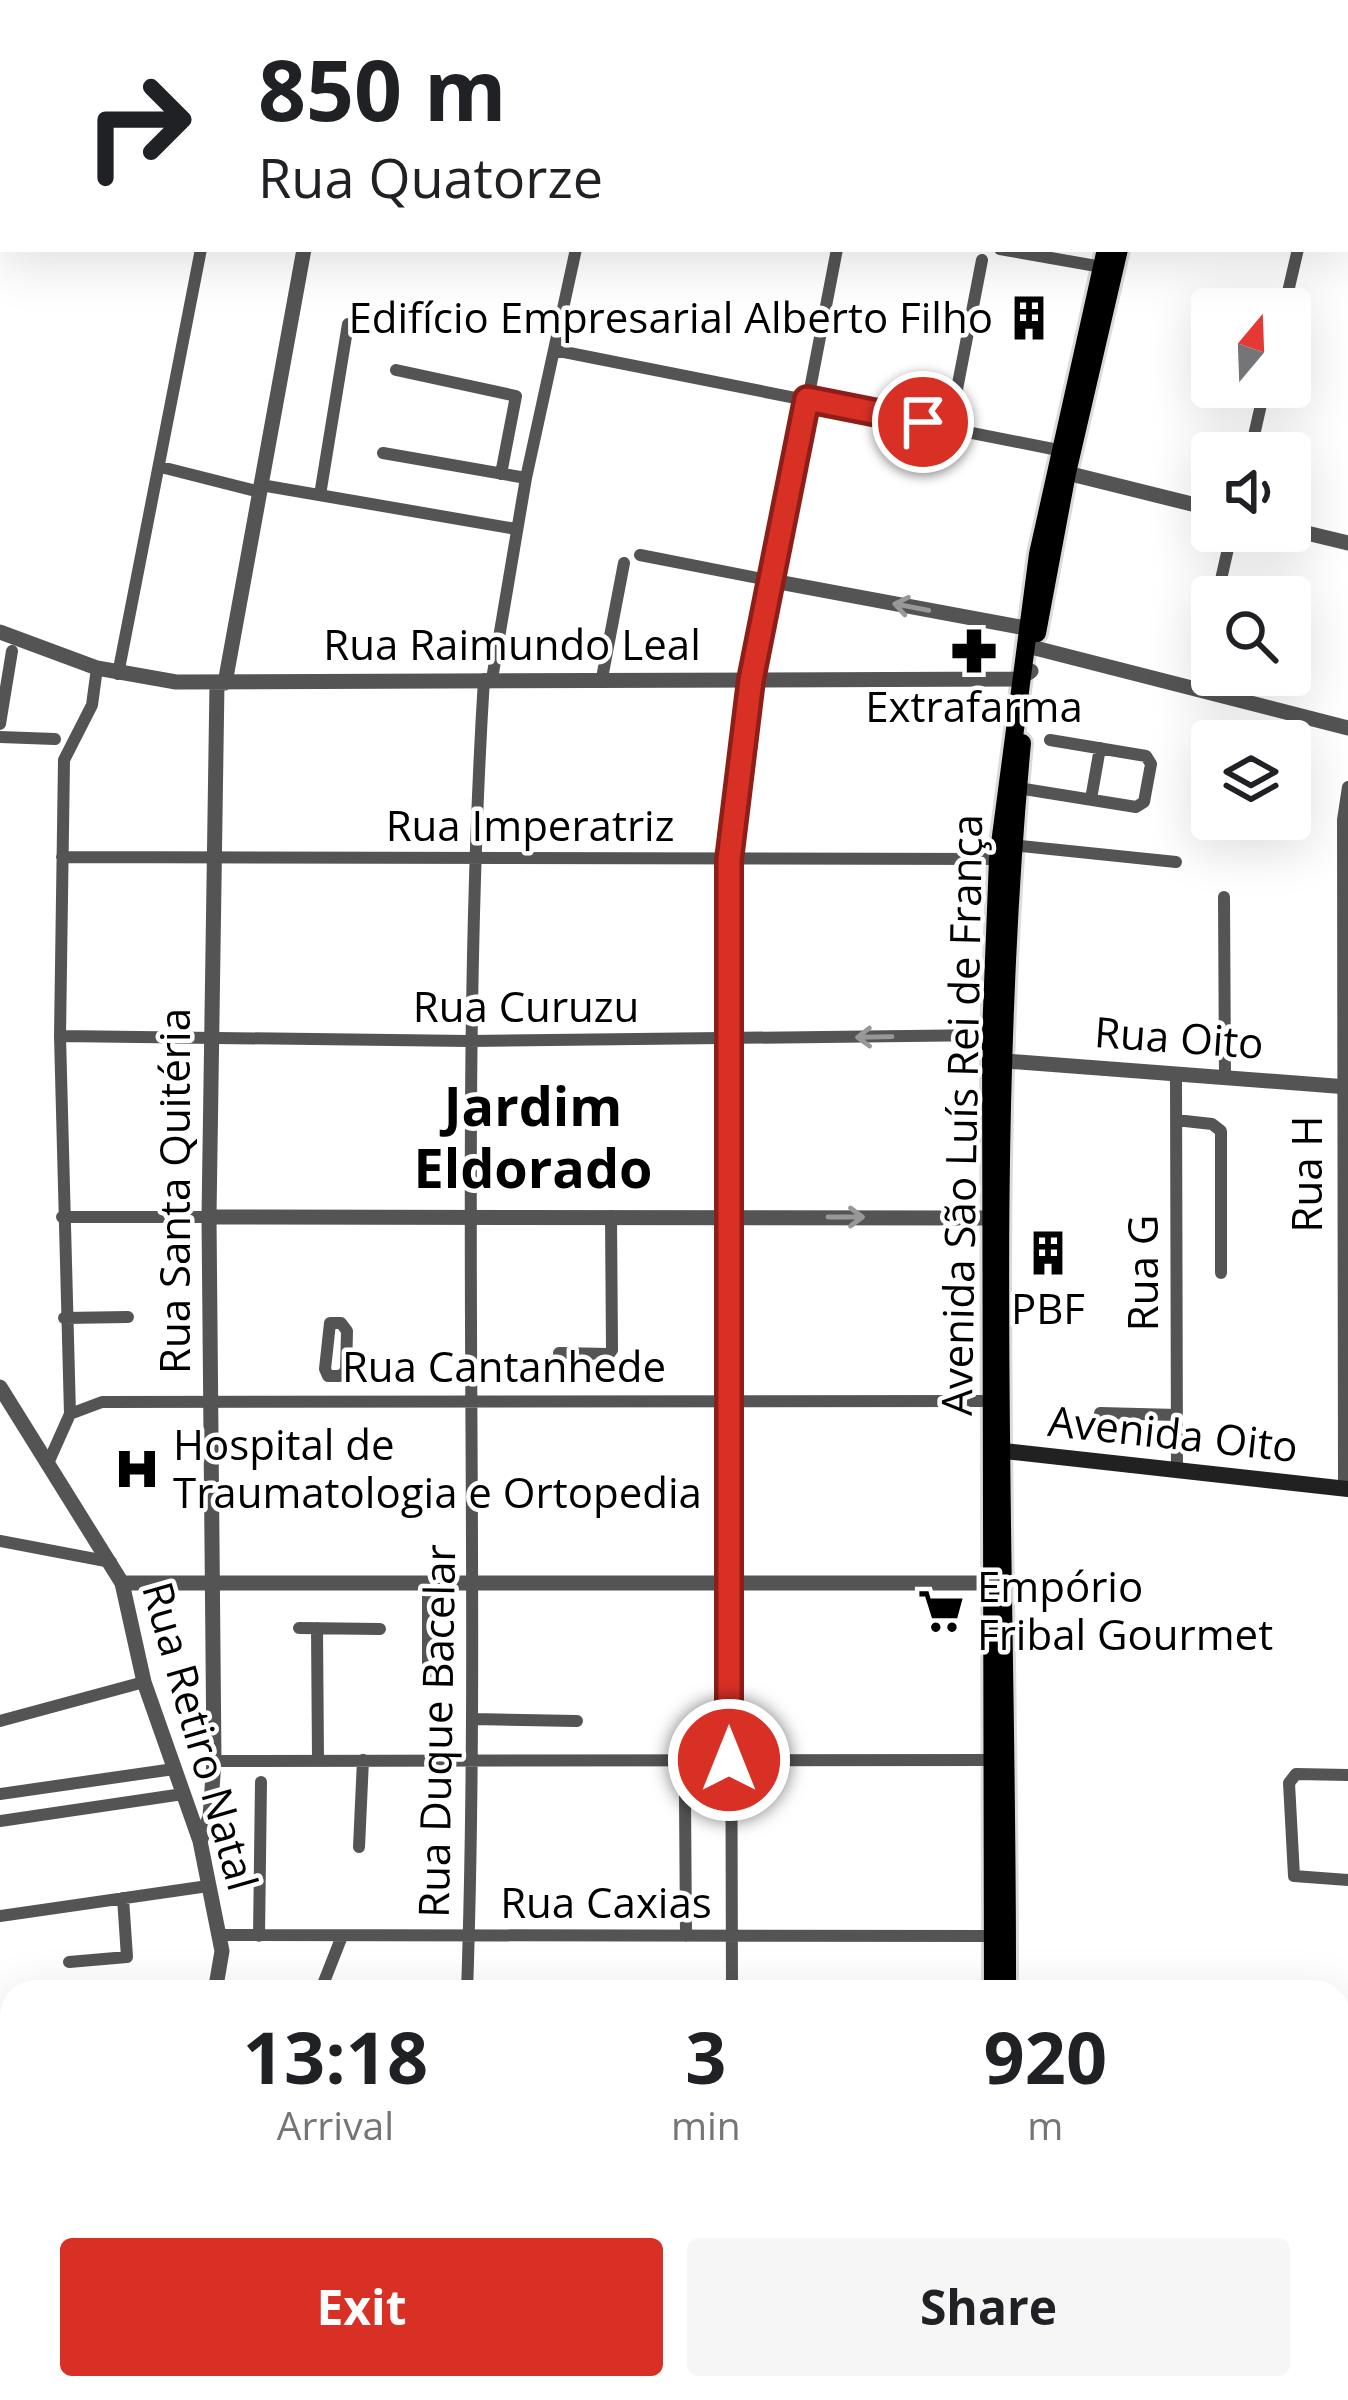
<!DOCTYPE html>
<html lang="en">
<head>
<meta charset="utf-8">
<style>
	body { margin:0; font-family:"Open Sans",sans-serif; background:#f6f6f6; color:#202124; height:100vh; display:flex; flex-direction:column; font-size:45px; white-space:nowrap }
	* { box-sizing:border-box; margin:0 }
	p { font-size:39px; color:#757577 }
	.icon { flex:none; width:66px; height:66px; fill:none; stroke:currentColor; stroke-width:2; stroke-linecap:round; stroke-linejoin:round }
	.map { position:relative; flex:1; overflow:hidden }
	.drawer { position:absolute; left:0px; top:1980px; width:1350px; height:420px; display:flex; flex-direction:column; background:#fff; border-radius:36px 36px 0 0; box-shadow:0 12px 48px #0002 }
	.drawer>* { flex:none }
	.top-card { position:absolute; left:0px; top:0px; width:1350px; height:252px; box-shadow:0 12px 48px #0002; background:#fff; color:#202124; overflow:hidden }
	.needle { width:78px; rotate:19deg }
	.controls { position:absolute; left:1191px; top:288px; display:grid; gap:24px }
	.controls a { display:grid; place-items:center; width:120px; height:120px; border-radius:12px; background:#fff; box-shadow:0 12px 48px #0002; font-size:60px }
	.pin { position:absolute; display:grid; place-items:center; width:102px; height:102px; color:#fff; margin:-51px; border:6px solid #fff; border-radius:50%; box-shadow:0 3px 12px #0007 }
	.me { position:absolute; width:132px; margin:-66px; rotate:0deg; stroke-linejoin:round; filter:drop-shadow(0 0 9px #0008) }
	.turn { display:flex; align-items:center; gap:42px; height:252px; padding:0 60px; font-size:54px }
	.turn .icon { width:156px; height:156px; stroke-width:2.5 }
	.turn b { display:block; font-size:84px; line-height:102px }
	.eta { display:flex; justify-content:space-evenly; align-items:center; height:204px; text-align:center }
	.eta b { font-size:72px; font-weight:700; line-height:84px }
	.action { display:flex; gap:24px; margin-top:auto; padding:24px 60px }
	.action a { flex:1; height:138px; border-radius:12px; background:#d93025; color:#fff; font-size:48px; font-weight:700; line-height:138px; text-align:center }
	.action a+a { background:#f6f6f6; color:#202124 }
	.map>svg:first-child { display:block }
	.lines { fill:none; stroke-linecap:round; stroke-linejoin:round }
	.primary-casing { stroke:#dbdbdb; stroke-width:24 }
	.minor { stroke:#545454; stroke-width:12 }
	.tertiary { stroke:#545454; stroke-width:15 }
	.secondary { stroke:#212121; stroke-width:16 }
	.primary { stroke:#000; stroke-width:18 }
	.oneway { stroke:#989898 }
	.route-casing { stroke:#8d1f18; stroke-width:30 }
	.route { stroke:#d93025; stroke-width:21 }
	.labels { text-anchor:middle; stroke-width:9; stroke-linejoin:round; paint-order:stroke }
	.poi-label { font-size:42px; fill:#000; stroke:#fff }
	.street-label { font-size:42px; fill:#000; stroke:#fff }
	.district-label { font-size:54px; font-weight:bold; fill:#000; stroke:#fff }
</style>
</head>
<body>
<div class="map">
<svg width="1348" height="2400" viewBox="0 0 1348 2400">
	<rect width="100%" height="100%" fill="#fff"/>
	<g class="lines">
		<g class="primary-casing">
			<path id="primary" d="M1169,3L1170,0
				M1037,633L1067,473L1119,249
				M993,1992L991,1035L998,859L1038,554L1106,249
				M1007,1992C1008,1577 983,1157 1022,743
				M931,2400L936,2388
				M945,2400L950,2388"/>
		</g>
		<path class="minor" d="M42,0V3
			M653,0L663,3
			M781,3L782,0
			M1347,49L1348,45
			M0,196L3,198
			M1000,249L1102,267
			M1284,309L1298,249
			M554,350L1058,450
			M396,370L516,396L501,474
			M961,430L957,389L982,260
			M383,453L526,478
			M1250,453L1265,387
			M161,467L260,492
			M261,485L516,529
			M320,495L348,324
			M640,555L773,581L837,249
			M1217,597L1232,531
			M118,674L201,249
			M602,678L624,563
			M492,679L526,478L576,249
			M1197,687L1212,621
			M0,724L12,651
			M0,737L55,739
			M1018,788L1136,807L1144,802L1151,764L1146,756L1050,740
			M1091,799L1100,748
			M1012,845L1176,862
			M62,857L998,859
			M1224,897L1225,1078
			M60,1036L469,1041L991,1035
			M1176,1075L1177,1470
			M1176,1120L1212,1124L1221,1131V1273
			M62,1217H209
			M64,1318L128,1317
			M330,1323H341L347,1331L346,1371L340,1376H328L325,1369Z
			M559,1353L609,1354L612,1350L611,1216
			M1100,1413L1177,1415
			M70,1414L60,1036L64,760L92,705L97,668
			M49,1461L70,1414L102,1402L991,1401
			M1344,1489L1343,820L1348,787
			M0,1541L111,1562
			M299,1628L380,1629
			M317,1628L318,1760
			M428,1676V1582
			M474,1719L577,1721
			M0,1721L144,1682
			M214,1761L993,1760
			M1348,1775L1296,1774L1289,1783L1294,1876L1348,1880
			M0,1794L174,1769
			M685,1797L686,1936
			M0,1821L183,1794
			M359,1847L363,1760
			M0,1916L208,1886
			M218,1935L993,1936
			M259,1936L261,1782
			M69,1962L127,1957L123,1898
			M320,1992L342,1936
			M467,1992C482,1554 457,1117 484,679
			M732,1992L729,860L751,680
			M1338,2027H1348
			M1338,2185H1348
			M1338,2281H1348
			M1338,2373L1339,2400
			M349,2388L381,2400
			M859,2388L890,2400
			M1136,2388L1137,2400
			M1240,2388L1241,2400
			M160,2400L165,2388
			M650,2400L654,2388"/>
		<path class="tertiary" d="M352,3V0
			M1347,132L1348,133
			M1067,473L1212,509
			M1290,529L1348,543
			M0,632L97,668L176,682L1018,679L1031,671
			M1035,648L1348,728
			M751,680L773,581L1026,628
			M225,683L304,249
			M1005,1061L1348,1087
			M209,1217L991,1218
			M0,1387L122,1583L144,1682L200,1841L222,1951L215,1992
			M122,1583H992
			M200,1841L210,1817L214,1761L209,1217L217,683
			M11,2400L18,2388"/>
		<path class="secondary" d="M992,1457L1004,1451L1348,1489"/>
		<use href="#primary" class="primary"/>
	</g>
	<defs><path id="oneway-shaft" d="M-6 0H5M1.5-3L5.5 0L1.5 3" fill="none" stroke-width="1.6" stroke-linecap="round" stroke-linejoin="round" transform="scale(3)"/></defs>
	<g class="oneway">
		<use href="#oneway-shaft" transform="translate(911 607) rotate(-169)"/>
		<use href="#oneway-shaft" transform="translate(874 1037) rotate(179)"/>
		<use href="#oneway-shaft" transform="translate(846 1217)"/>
	</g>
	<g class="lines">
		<g class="route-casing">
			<path id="route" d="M729,1760V860L751,680L807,399L923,422"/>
		</g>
		<use href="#route" class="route"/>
	</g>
	<defs>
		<g id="building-bare" transform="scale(3.6)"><path d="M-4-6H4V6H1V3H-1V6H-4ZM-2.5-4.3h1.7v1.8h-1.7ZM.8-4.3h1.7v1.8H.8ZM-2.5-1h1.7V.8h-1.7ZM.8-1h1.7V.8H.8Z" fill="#000" stroke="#fff" stroke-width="2.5" paint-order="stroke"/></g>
		<g id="pharmacy-bare" transform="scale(3.6)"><path d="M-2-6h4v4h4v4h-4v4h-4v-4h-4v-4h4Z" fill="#000" stroke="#fff" stroke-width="2.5" paint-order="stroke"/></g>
		<g id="hospital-bare" transform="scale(3.6)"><path d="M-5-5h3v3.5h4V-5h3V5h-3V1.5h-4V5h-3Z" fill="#000" stroke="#fff" stroke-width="2.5" paint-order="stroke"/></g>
		<g id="supermarket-bare" transform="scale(3.6)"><path d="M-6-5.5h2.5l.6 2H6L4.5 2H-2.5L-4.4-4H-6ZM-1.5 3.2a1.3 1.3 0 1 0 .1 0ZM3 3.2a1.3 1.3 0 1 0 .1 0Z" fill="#000" stroke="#fff" stroke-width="2.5" paint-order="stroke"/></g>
	</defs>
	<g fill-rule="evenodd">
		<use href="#building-bare" x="1029" y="318"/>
		<use href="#pharmacy-bare" x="974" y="651"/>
		<use href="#building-bare" x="1048" y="1253"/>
		<use href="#hospital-bare" x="137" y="1469"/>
		<use href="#supermarket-bare" x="941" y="1611"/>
	</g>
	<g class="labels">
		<g class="poi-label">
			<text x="993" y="333" text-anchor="end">Edifício Empresarial Alberto Filho</text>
			<text x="974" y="722">Extrafarma</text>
			<text x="1048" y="1324">PBF</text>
			<text x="173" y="1460" text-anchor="start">Hospital de<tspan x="173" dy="48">Traumatologia e Ortopedia</tspan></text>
			<text x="977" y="1602" text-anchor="start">Empório<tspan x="977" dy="48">Fribal Gourmet</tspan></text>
		</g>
		<g class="street-label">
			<text x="512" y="660">Rua Raimundo Leal</text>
			<text x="530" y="841">Rua Imperatriz</text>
			<text x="526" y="1022">Rua Curuzu</text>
			<text transform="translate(1179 1038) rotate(4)" y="15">Rua Oito</text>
			<text transform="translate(962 1115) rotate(-89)" y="15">Avenida São Luís Rei de França</text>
			<text transform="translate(1307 1174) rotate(-90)" y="15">Rua H</text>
			<text transform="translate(175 1191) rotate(-90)" y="15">Rua Santa Quitéria</text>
			<text transform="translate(1143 1273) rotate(-90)" y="15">Rua G</text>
			<text x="504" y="1382">Rua Cantanhede</text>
			<text transform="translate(1173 1434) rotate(6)" y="15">Avenida Oito</text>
			<text transform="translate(437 1731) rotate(-89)" y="15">Rua Duque Bacelar</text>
			<text transform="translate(200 1736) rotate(74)" y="15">Rua Retiro Natal</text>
			<text x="606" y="1918">Rua Caxias</text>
		</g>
		<g class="district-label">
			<text x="533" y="1126">Jardim<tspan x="533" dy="62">Eldorado</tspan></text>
		</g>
	</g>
</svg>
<div class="controls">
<a><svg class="needle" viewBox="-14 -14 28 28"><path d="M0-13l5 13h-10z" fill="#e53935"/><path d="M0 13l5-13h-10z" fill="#757577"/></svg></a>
<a><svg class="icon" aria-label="sound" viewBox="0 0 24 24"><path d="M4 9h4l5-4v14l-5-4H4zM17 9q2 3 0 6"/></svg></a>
<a><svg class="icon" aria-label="search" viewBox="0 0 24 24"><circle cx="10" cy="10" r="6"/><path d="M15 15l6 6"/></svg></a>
<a><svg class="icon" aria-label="layers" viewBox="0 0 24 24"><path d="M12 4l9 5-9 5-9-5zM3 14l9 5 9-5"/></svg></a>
</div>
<div class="pin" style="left:923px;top:422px;background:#d93025"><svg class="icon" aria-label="arrive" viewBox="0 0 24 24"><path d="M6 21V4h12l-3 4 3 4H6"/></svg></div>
<svg class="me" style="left:729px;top:1760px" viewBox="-20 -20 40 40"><circle r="17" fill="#d93025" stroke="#fff" stroke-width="3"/><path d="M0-11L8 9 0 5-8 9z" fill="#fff"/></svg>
<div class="top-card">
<div class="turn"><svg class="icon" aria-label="right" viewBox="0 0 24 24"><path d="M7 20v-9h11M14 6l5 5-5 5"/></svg><div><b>850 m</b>Rua Quatorze</div></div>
</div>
<section class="drawer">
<div class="eta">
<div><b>13:18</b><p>Arrival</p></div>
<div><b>3</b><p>min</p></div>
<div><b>920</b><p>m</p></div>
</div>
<div class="action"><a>Exit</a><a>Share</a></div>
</section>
</div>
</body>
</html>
